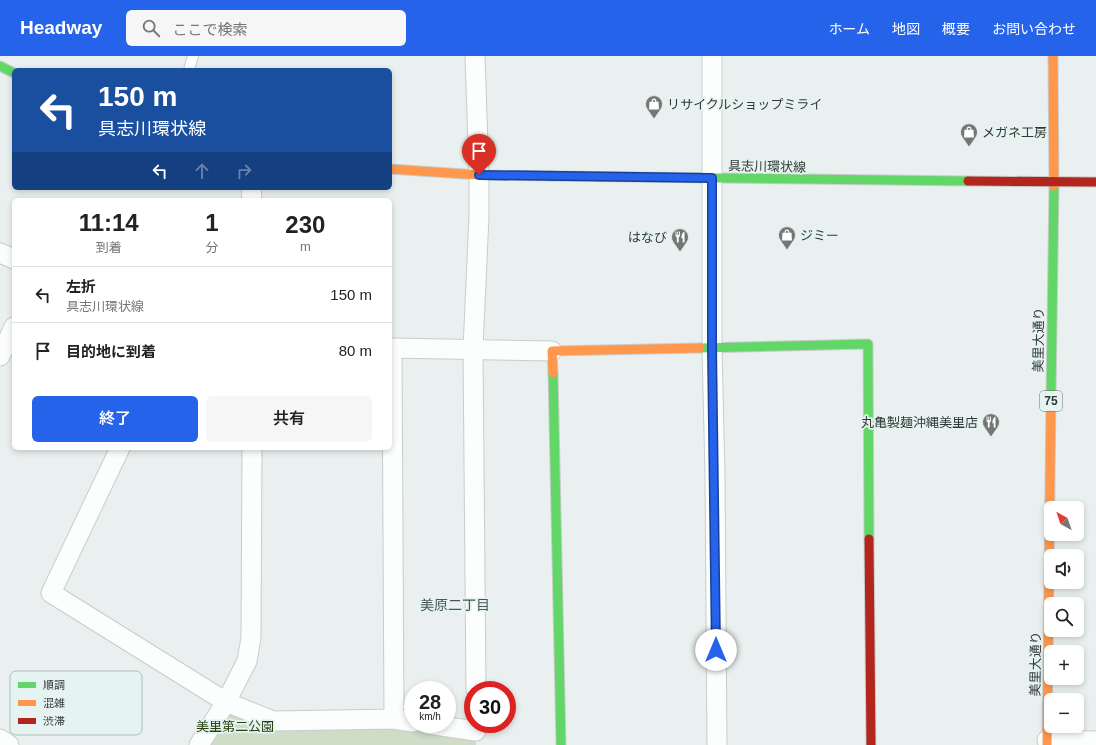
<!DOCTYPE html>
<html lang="ja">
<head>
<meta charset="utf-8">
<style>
	body { margin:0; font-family:Helvetica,"Noto Sans JP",sans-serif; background:#f6f6f6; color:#222; height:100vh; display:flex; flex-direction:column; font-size:15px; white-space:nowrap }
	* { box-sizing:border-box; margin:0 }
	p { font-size:13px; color:#767676 }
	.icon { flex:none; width:22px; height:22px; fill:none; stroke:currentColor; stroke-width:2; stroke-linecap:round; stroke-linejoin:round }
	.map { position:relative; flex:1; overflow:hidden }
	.side { position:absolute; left:12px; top:142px; width:380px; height:252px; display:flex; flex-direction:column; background:#fff; border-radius:6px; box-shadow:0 2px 6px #0003 }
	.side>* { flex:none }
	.top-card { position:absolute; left:12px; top:12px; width:380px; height:122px; border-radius:6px; box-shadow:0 2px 6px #0003; background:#1a4fa0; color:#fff; overflow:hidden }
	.needle { width:26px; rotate:320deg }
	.buttons { position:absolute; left:1044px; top:445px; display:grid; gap:8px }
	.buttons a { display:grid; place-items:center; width:40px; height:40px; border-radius:6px; background:#fff; box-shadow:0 2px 6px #0003; font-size:20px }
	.speed { position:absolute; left:404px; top:625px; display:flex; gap:8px; font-size:20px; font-weight:700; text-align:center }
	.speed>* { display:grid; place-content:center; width:52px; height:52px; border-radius:50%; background:#fff; box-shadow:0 2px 6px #0003; line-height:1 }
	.speed small { font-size:10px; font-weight:400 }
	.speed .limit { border:6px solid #d22; background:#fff; color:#111 }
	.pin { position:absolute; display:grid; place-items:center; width:34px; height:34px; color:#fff; margin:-41px -17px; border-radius:50% 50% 50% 0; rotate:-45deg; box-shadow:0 0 4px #0007 }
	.pin .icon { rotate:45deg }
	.me { position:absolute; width:44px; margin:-22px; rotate:0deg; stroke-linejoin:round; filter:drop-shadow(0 0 3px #0008) }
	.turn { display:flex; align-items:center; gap:14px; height:84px; padding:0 20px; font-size:18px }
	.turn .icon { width:52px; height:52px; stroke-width:2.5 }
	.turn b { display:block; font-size:28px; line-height:34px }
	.lanes { display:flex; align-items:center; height:38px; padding:0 20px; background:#0003; justify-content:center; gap:20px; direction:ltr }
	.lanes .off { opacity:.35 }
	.eta { display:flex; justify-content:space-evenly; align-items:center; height:68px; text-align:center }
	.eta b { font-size:24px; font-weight:600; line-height:28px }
	.cta { display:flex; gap:8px; margin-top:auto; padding:8px 20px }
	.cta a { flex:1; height:46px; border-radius:6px; background:#2563eb; color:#fff; font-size:16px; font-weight:600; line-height:46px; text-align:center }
	.cta a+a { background:#f6f6f6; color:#222 }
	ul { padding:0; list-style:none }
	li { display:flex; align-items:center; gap:12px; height:56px; padding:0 20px; border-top:1px solid #e0e0e0 }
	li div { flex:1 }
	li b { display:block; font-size:15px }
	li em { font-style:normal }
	header { display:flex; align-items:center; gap:24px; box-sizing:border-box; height:56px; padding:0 20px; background:#2563eb; color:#fff }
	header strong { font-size:19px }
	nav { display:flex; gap:22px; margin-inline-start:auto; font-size:14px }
	.search { width:280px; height:36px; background:#f6f6f6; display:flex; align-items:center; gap:10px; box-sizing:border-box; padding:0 14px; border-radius:6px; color:#767676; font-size:15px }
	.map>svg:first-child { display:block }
	.green { fill:#cedcc8 }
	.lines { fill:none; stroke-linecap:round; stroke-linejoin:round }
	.lane-casing { stroke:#c8cdcc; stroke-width:12 }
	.street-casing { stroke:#c8cdcc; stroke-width:21 }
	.fast-casing { stroke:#c8cdcc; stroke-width:11 }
	.slow-casing { stroke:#c8cdcc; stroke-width:11 }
	.jam-casing { stroke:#c8cdcc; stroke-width:11 }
	.lane { stroke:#fcfdfd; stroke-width:10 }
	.street { stroke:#fcfdfd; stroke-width:19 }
	.fast { stroke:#63d668; stroke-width:9 }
	.slow { stroke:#ff974d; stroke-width:9 }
	.jam { stroke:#b3261e; stroke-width:9 }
	.route-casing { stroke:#184099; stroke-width:10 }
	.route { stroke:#2563eb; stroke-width:7 }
	.labels { text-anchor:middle; stroke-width:3.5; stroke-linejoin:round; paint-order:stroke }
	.shield { fill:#e6f4f1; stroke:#68706f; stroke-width:1 }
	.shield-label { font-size:12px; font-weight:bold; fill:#323837 }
	.poi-label { font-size:13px; fill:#323837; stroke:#e6f4f1; text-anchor:start }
	.street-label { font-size:13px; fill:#323837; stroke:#e6f4f1 }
	.park-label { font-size:13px; fill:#27400e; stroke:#e6f4f1 }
	.neighbourhood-label { font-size:14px; fill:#4c5755; stroke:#e6f4f1 }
	.key { fill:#e6f4f1; stroke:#b0bcb9; stroke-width:1 }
	.key-label { font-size:11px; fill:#323837 }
</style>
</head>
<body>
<header>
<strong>Headway</strong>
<div class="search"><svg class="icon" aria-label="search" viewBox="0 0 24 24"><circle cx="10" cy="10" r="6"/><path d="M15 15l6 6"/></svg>ここで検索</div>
<nav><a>ホーム</a><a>地図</a><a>概要</a><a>お問い合わせ</a></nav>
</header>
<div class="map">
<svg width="1096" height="689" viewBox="0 0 1096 689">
	<rect width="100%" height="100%" fill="#eaf0ef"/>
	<path class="green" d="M226,646L273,665L394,663L476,675V689H199Z"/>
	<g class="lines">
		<g class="lane-casing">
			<path id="lane" d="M189,14L193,0"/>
		</g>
		<g class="street-casing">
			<path id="street" d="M475,0L479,119V160L473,293L476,634
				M712,0V292L715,420L717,689
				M251,132L252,144
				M0,197L14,203
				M390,292H392L394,663
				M392,292L552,295
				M0,300L14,271
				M120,392L51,537L226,646L273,665L394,663L413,666
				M428,668L476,675
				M0,683L9,689
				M1047,684L1096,685
				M199,689L226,646L247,605L251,582L252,392"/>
		</g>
		<g class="fast-casing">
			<path id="fast" d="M0,10L14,17
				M551,120L968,125
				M700,292L868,288L869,483
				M553,317L561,689
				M1051,340L1054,130"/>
		</g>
		<g class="slow-casing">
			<path id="slow" d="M1053,0L1054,130
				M390,113L479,119L551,120
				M553,317L552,295L700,292
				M1047,689L1051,340"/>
		</g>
		<g class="jam-casing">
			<path id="jam" d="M968,125L1096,126
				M869,483L871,689"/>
		</g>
		<use href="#lane" class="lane"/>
		<use href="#street" class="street"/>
		<use href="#fast" class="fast"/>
		<use href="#slow" class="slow"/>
		<use href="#jam" class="jam"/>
	</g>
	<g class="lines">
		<g class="route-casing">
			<path id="route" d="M479,119L712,122V292L716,594"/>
		</g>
		<use href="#route" class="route"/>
	</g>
	<defs>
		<g id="shop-pin" transform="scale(0.9)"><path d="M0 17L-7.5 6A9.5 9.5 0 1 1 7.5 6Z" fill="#727877" stroke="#e6f4f1"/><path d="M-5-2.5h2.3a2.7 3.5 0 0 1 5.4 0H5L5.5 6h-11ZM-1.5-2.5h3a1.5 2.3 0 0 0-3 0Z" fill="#fff"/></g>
		<g id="restaurant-pin" transform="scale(0.9)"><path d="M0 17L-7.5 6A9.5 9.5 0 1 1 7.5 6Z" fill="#727877" stroke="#e6f4f1"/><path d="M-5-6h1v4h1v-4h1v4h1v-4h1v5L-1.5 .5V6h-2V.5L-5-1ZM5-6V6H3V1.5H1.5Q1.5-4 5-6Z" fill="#fff"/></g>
	</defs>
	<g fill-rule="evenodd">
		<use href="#shop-pin" x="654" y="48"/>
		<use href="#shop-pin" x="969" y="76"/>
		<use href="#shop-pin" x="787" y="179"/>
		<use href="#restaurant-pin" x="680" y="181"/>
		<use href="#restaurant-pin" x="991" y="366"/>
	</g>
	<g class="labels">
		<rect class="shield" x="1040" y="335" width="22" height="20" rx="3"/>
		<g class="shield-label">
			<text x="1051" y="349">75</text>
		</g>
		<g class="poi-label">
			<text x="667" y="53">リサイクルショップミライ</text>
			<text x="982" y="81">メガネ工房</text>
			<text x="800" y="184">ジミー</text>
			<text x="667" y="186" text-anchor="end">はなび</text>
			<text x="978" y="371" text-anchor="end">丸亀製麺沖縄美里店</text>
		</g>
		<g class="street-label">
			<text transform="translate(767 110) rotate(1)" y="5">具志川環状線</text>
			<text transform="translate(1038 284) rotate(-89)" y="5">美里大通り</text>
			<text transform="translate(1035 608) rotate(-89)" y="5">美里大通り</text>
		</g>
		<g class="park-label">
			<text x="235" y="675">美里第二公園</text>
		</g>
		<g class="neighbourhood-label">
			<text x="455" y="554">美原二丁目</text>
		</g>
	</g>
	<rect x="10" y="615" width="132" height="64" rx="6" class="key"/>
	<rect x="18" y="626" width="18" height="6" fill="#63d668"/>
	<rect x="18" y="644" width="18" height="6" fill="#ff974d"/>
	<rect x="18" y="662" width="18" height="6" fill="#b3261e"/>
	<g class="key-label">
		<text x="43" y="633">順調</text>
		<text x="43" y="651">混雑</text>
		<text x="43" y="669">渋滞</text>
	</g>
</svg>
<div class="buttons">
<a><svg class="needle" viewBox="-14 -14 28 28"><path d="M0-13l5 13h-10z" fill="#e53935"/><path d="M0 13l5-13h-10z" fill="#767676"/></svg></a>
<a><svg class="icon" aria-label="sound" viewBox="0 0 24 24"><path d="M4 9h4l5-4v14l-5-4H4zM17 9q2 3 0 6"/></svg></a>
<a><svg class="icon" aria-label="search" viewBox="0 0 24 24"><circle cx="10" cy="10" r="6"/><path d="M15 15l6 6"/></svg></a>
<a>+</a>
<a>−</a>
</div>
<div class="speed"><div>28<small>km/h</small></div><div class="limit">30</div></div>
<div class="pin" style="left:479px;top:119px;background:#d93025"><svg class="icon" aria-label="arrive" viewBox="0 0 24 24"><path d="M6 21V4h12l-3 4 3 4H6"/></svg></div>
<svg class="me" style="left:716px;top:594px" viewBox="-20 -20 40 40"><circle r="19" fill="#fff"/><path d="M0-13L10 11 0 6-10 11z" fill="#2563eb"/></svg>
<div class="top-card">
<div class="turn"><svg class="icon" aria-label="left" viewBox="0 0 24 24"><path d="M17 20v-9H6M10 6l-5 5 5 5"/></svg><div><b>150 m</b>具志川環状線</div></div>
<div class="lanes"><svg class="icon" aria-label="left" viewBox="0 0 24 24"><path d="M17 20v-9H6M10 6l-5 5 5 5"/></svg><svg class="icon off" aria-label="ahead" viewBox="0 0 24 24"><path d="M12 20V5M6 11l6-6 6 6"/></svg><svg class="icon off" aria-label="right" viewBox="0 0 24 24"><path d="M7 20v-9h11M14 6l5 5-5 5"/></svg></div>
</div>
<section class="side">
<div class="eta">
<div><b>11:14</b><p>到着</p></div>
<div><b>1</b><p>分</p></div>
<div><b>230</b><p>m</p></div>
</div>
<ul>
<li><svg class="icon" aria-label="left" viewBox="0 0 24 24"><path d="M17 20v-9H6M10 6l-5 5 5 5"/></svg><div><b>左折</b><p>具志川環状線</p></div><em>150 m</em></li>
<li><svg class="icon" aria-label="arrive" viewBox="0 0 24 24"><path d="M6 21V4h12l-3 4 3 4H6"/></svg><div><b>目的地に到着</b></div><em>80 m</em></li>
</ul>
<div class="cta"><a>終了</a><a>共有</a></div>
</section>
</div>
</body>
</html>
